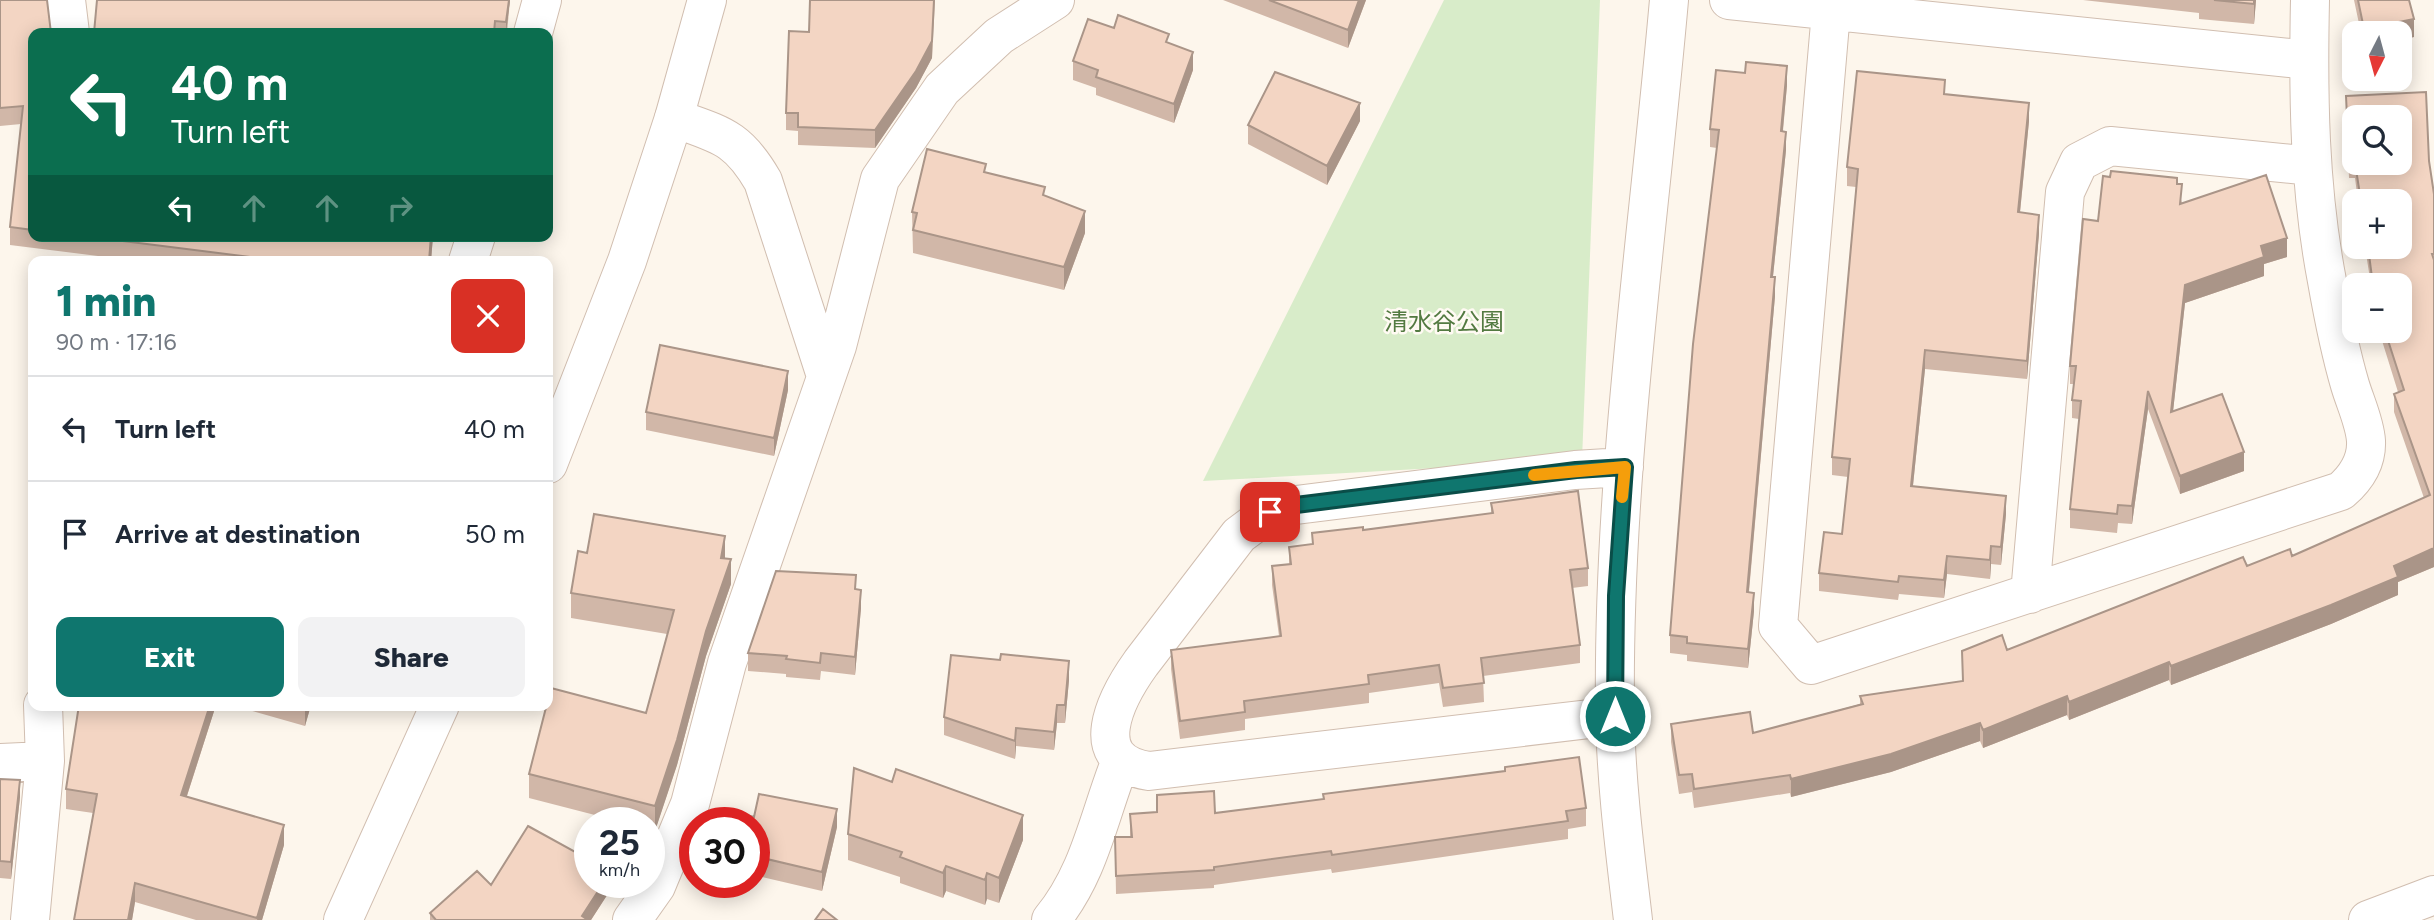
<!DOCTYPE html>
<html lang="en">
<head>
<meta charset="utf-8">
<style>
	body { margin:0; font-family:Figtree,"Noto Sans JP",sans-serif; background:#f2f2f3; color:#1f2937; height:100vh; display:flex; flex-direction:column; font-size:26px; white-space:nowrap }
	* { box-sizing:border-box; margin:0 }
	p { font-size:23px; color:#747a83 }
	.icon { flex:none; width:38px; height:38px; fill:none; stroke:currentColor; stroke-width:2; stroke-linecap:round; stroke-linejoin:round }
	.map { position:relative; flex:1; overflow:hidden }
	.drawer { position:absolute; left:28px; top:256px; width:525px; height:455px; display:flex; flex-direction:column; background:#fff; border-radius:14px; box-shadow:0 4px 18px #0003 }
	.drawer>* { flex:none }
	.hud { position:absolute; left:28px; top:28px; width:525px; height:214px; border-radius:14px; box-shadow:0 4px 18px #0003; background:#0b6e4f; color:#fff; overflow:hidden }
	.needle { width:46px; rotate:186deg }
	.buttons { position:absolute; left:2342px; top:21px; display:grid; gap:14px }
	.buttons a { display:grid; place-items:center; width:70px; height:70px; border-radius:14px; background:#fff; box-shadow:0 4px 18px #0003; font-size:35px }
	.speed { position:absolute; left:574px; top:807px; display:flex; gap:14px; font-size:35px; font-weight:700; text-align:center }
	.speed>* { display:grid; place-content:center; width:91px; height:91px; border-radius:50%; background:#fff; box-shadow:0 4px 18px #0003; line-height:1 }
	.speed small { font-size:18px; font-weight:400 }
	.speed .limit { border:10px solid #d22; background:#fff; color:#111 }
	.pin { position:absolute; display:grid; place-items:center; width:60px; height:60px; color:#fff; margin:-30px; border-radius:14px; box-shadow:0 4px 10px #0006 }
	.me { position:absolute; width:77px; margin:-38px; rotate:0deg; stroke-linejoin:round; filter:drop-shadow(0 0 5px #0008) }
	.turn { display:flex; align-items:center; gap:24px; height:147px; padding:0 28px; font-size:32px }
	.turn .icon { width:91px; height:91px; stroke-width:2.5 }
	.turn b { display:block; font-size:49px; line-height:60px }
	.lanes { display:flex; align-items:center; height:66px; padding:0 28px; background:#0003; justify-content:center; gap:35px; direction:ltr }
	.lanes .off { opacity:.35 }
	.round { display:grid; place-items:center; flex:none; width:74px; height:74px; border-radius:14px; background:#f2f2f3 }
	.summary { display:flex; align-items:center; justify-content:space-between; height:119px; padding:0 28px }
	h1 { font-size:42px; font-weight:800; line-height:52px; color:#0f766e }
	.cta { display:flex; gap:14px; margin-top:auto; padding:14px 28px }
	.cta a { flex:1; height:80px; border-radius:14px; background:#0f766e; color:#fff; font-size:28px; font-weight:800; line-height:80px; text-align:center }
	.cta a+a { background:#f2f2f3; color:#1f2937 }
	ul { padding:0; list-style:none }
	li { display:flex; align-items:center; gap:21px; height:105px; padding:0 28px; border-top:2px solid #e0e1e3 }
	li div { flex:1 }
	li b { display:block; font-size:26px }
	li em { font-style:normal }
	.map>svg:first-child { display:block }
	.green { fill:#d8ecc9 }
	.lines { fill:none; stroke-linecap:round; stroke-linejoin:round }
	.minor-casing { stroke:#d1beb0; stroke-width:40 }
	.tertiary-casing { stroke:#d1beb0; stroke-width:40 }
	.minor { stroke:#fff; stroke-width:38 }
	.tertiary { stroke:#fff; stroke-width:38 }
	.wall { fill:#d1b7a8; fill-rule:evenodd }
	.shaded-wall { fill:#aa9588 }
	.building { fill:#f3d5c3; stroke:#aa9588; stroke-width:2 }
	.route-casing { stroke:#0a4d48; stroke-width:18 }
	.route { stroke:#0f766e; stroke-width:12 }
	.slow { stroke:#f59e0b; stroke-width:12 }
	.labels { text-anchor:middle; stroke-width:5; stroke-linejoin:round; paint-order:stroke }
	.park-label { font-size:24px; fill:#537a41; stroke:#fffaf3 }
</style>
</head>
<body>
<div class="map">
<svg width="2434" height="920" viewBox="0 0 2434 920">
	<rect width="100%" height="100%" fill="#fdf6ec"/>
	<path class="green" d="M1444,0H1600L1582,460L1203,481Z"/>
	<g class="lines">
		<g class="minor-casing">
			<path id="minor" d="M66,0L70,33
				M1729,0L2308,60
				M1832,0L1778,626L1811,665L2341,491C2356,478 2367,462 2366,441C2365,423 2355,402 2350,385C2340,351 2333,315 2327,281C2309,187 2308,95 2310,0
				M533,33L542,0
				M674,118C720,135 737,136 763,181L826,376
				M468,261L476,236
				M2030,594L2065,192L2079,162L2110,146L2312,166
				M1615,716L1149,771C1083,761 1116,698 1141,663L1239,535L1270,512L1288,506L1575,470L1624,467
				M0,763L45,761
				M30,920L45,761L43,705
				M632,920L656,886L690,804L727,663L837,346L880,179L942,89L999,36L1055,0
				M1051,920C1090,873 1099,815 1121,760
				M1633,920C1625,852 1616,783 1615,714C1612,476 1648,237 1669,0"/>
		</g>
		<g class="tertiary-casing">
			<path id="tertiary" d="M548,464L627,261L674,118L707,0
				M343,920L440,705
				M2368,920L2434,895"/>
		</g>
		<use href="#minor" class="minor"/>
		<use href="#tertiary" class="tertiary"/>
	</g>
	<path class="wall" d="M0,0L33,33V236H433L431,261H138L10,245V227L21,124L0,126Z
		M510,0L507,33H94Z
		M810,0H935L932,58L916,88L875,148L798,145V131L786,130V113L809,32Z
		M1223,0H1366L1348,48Z
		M2083,0H2256L2254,24L2199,19V13Z
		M2354,0H2409L2414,37L2399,40V33H2361Z
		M1114,28L1169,43L1193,70L1174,123L1096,95V88L1073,80V61Z
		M1787,85L1783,131L1786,150L1773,277L1775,296L1749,592L1754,611L1748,668L1687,661V655L1670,653V635L1717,148L1710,147V129Z
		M1945,94L2029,121L2020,213L2039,233L2027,379L1925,369L1913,486L2006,514L2001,565L1991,564L1990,579L1947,574L1944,598L1899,594L1898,600L1819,591V573L1842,534L1848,477L1832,475V457L1856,187L1847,186V167Z
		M2346,96L2429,161L2434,194V567L2398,582V595L2331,624L2171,685L2169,680L2069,720L2067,715L1983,748L1980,741L1891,772L1791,797L1790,793L1694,808L1692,792L1679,794L1671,742V724L1753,733L1860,704V696L1963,681L2007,650L2247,566L2292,556L2424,498L2394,412V394L2398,392L2379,331H2399V285H2371L2365,247H2399V201H2358L2355,178H2349ZM2354,117L2399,163H2354Z
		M1360,121L1327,185L1248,144V125Z
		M986,173L1045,196L1085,233L1064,290L913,253L912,212Z
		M2177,184L2182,203L2287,257L2264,264V276L2185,303L2173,411L2244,471L2180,494L2148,409L2132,524L2118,523L2117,533L2070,528V509L2079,419L2072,418V400L2074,384H2070V366L2098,221Z
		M788,390L774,456L646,430V412Z
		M1491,503L1588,568V586L1572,588L1580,645V663L1483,676L1484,702L1443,707L1439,683L1369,693V703L1245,719V730L1180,739L1171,669V650L1279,636L1272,585V566L1289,565V547L1312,545V533L1363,530L1491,513Z
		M587,553L725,559L731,584L706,656L677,765L655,831L649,830V822H622L529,798V774L646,713L667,634L571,618V593Z
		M856,589L861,608L855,675L821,671L820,680L786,677V674L748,671V653Z
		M1069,680L1065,723H1057L1054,750L1016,746L1015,759L944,735V717Z
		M79,705H216L187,796L284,845L262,920H196L135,902L132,920H74L93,813L66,809V789Z
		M231,705H311L305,726Z
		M0,779L20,797L11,879L0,878Z
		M1323,794L1586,808V826L1568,829V839L1332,873L1331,869L1214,885V888L1116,894L1115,837H1130V814L1157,812V795L1215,813L1323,799Z
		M754,817L837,827L822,891L754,875Z
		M848,834L1023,840L999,903L987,899L985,905L946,891L943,898L900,883V877L848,860Z
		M611,882V889L591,920H430V913L491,885Z"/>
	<path class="shaded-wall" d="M509,0H510L506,33V22Z
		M934,0L932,58L916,88L875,148V130Z
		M1359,0H1366L1348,48V30Z
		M2254,0H2256L2254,24Z
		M2414,19V37L2399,40V33H2364V29Z
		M1193,52V70L1174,123V104Z
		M1787,66V85L1781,149V131Z
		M1360,103V121L1327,185V166Z
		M2029,103V121L2018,231V212Z
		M1786,132V150L1771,295V277Z
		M1085,211V233L1064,290V267Z
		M2039,215V233L2027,379V361Z
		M431,236H433L431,261H429Z
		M2287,238V257L2264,264V276L2185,303L2171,430V412L2185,285L2261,246Z
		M1775,277V296L1747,611V592Z
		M1925,350V369L1911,504V486Z
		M788,371V390L774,456V438Z
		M2148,391V409L2132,524V506Z
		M2244,452V471L2180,494V476Z
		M2006,496V514L2001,565V547Z
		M725,536V561L721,558Z
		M1991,546V564L1990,579V560Z
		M2434,548V567L2398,582V595L2331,624L2171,685V666Z
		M1947,556V574L1944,598V580Z
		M731,559V584L706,656L677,765L655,831V806L706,631Z
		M861,590V608L855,675V657Z
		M1754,593V611L1748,668V649Z
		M1069,661V680L1065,723V705Z
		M2169,662V680L2069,720V702Z
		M2067,696V715L1983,748V730Z
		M210,705H216L181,814V795Z
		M305,705H311L305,726Z
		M1057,705V723L1054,750V732Z
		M1980,723V741L1891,772L1791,797V779Z
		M1016,728V746L1015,759V741Z
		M20,780V797L11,879V862Z
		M837,809V827L822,891V872Z
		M1023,815V840L999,903V878Z
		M284,825V845L262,920H257Z
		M946,866V891L943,898V873Z
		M987,873V899L985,905V880Z
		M604,882H611V889L591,920H582V916Z
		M135,883V902L132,920H128Z"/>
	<path class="building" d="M0,0H47L51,33H33V230L10,227L23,106L0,108Z
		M97,0H509L506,22L495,21L494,33H94Z
		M810,0H934L932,41L916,71L875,130L798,127V113H786L789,31L809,32Z
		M1269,0H1359L1348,30Z
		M2214,0H2254V4Z
		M2358,0H2409L2414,19L2364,29Z
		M1118,15L1169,34L1166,42L1193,52L1174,104L1096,77L1098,70L1073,61L1088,19L1114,28Z
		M1746,62L1787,66L1781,131L1786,132L1771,277H1775L1747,592L1754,593L1748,649L1687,643V637L1670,635L1693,344L1719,130L1710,129L1716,70L1745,73Z
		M1857,71L1945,80L1944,94L2029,103L2018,212L2039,215L2027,361L1925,350L1911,486L2006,496L2001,547L1991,546L1990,560L1947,556L1944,580L1899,576L1898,582L1819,573L1824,532L1842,534L1850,459L1832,457L1858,169L1847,167Z
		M1275,72L1360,103L1327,166L1248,125Z
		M2426,92L2429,161L2434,194V254H2432L2434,260V548L2394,566L2398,577L2331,605L2171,666L2169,662L2069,702L2067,696L1983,730L1980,723L1891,754L1791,779L1790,775L1694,789L1692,774L1679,775L1671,724L1750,712L1753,733L1863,704L1860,696L1963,681L1962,651L2002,635L2007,650L2243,557L2247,566L2290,549L2292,556L2430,495L2394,394L2404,390L2385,331H2399V285H2373L2368,247H2399V201H2361L2355,163H2399V117H2354V160H2349L2346,96Z
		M927,149L986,164L984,172L1045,187L1043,195L1085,211L1064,267L913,230L917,213L912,212Z
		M2111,171L2177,178V184H2182L2180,204L2266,175L2287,238L2261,246L2264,257L2185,285L2171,412L2222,394L2244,452L2180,476L2148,391L2132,506L2118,505L2117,514L2070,509L2081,401L2072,400L2076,366H2070L2083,219L2098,221L2103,176L2110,177Z
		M83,236H431L429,261H274V260Z
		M660,345L788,371L774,438L646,412Z
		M1578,491L1588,568L1570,570L1580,645L1481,658L1484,683L1443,688L1439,665L1368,675L1369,684L1244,701L1245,712L1180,721L1171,650L1281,636L1272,566L1291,564L1289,547L1313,544L1312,533L1363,527V530L1493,513L1491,503Z
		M594,514L725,536L721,558L731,559L706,631L677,740L655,806L529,774L551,688L646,713L674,610L571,593L578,551L587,553Z
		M776,571L856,575L855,589L861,590L855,657L821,653L820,663L786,659L787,656L748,653Z
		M1001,654L1069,661L1065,705H1057L1054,732L1016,728L1015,741L944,717L951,655L1000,660Z
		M79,705H210L181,795L284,825L257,918L135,883L128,920H74L97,794L66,789Z
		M1579,757L1586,808L1566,811L1568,821L1332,855L1331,851L1214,867V870L1116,876L1115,837H1132L1130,814L1157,812V795L1214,791L1215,813L1324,799L1323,794L1505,771V767Z
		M854,768L892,782L896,769L1023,815L999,878L987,873L985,880L946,866L943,873L900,857L902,852L848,834Z
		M0,779L20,780L11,862L0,861Z
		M759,794L837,809L822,872L754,856V822H741L743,814L754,817Z
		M528,826L590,860V882H604L582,916L588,920H436L430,913L477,871L491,885Z
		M823,909L837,920H815Z"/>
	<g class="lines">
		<g class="route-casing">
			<path id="route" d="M1270,512L1288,506L1576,470L1625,467L1616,596L1615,716"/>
		</g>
		<use href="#route" class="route"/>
		<path class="slow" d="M1534,475L1625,467L1622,497"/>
	</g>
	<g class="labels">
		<g class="park-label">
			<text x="1444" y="330">清水谷公園</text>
		</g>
	</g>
</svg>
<div class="buttons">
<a><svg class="needle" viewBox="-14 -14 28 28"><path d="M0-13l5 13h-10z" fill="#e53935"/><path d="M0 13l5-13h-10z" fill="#747a83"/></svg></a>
<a><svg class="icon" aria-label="search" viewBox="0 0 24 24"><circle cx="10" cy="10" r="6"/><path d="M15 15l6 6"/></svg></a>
<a>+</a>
<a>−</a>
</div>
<div class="speed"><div>25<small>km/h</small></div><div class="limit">30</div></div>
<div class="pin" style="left:1270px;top:512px;background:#d93025"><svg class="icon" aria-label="arrive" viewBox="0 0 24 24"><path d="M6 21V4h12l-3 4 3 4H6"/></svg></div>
<svg class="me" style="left:1615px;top:716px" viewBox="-20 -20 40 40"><circle r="17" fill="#0f766e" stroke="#fff" stroke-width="3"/><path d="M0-11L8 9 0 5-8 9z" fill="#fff"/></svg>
<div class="hud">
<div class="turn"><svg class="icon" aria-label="left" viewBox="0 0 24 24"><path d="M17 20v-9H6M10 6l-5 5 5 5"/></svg><div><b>40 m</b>Turn left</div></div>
<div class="lanes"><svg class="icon" aria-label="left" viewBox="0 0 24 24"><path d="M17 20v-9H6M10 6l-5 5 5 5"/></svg><svg class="icon off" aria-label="ahead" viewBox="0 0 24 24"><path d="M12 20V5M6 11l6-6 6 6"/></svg><svg class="icon off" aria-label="ahead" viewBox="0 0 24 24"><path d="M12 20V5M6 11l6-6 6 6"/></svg><svg class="icon off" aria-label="right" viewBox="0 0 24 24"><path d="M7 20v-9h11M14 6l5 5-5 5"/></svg></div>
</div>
<section class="drawer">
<div class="summary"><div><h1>1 min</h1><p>90 m · 17:16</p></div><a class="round" style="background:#d93025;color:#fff"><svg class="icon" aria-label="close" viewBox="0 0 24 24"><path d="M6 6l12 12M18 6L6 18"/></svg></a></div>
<ul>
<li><svg class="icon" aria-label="left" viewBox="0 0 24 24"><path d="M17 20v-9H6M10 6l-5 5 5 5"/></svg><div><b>Turn left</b></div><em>40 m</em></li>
<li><svg class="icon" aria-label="arrive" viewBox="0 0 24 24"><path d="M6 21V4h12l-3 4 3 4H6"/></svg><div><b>Arrive at destination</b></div><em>50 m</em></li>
</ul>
<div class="cta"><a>Exit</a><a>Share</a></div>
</section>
</div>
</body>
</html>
